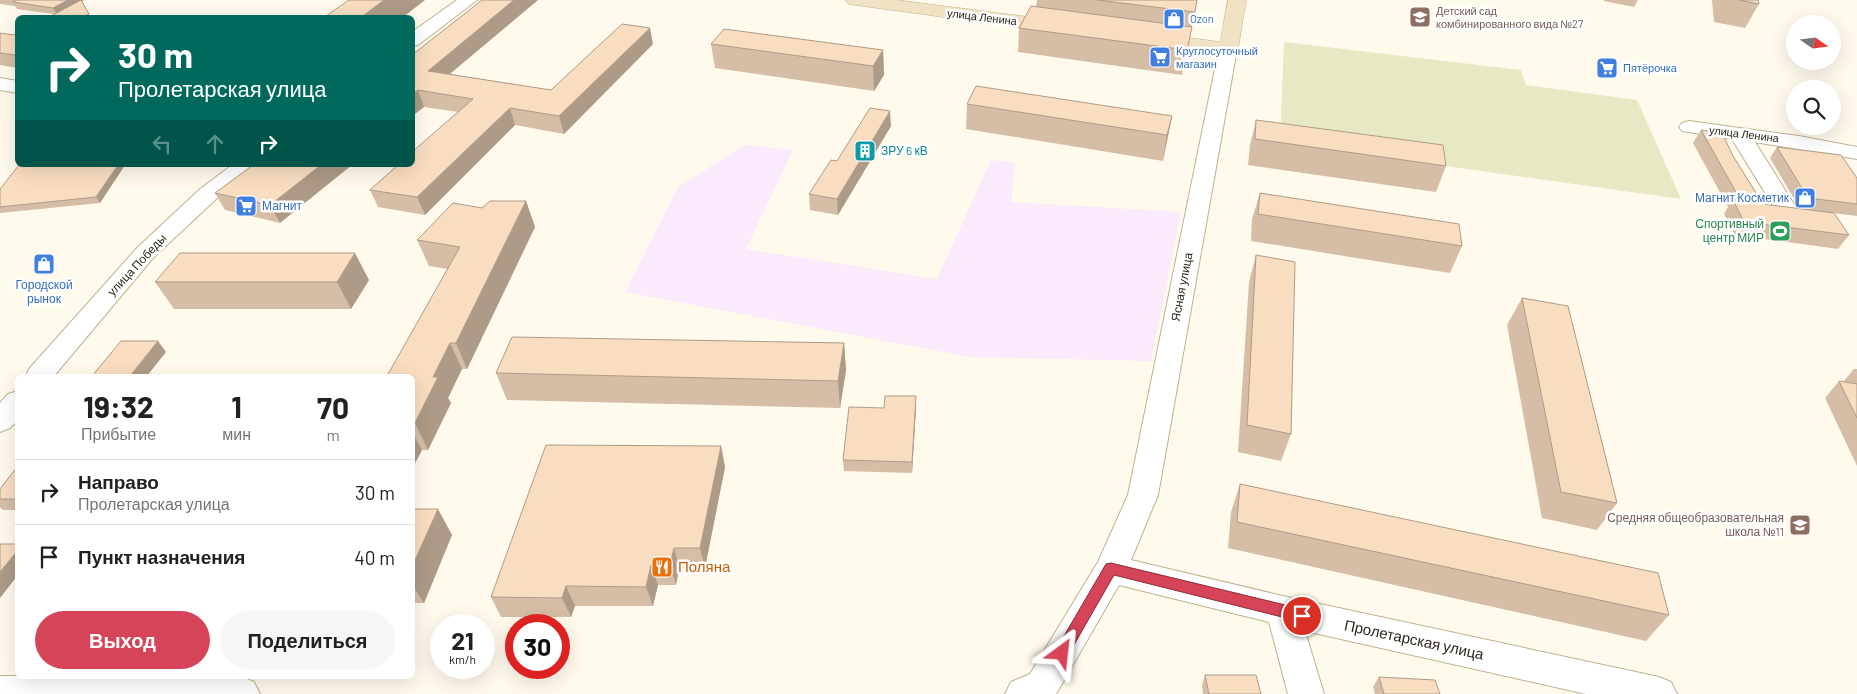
<!DOCTYPE html>
<html lang="ru">
<head>
<meta charset="utf-8">
<style>
	body { margin:0; font-family:Barlow,sans-serif; background:#f6f6f6; color:#202124; height:100vh; display:flex; flex-direction:column; font-size:19px; white-space:nowrap }
	* { box-sizing:border-box; margin:0 }
	p { font-size:16px; color:#757577 }
	.icon { flex:none; width:28px; height:28px; fill:none; stroke:currentColor; stroke-width:2; stroke-linecap:round; stroke-linejoin:round }
	.map { position:relative; flex:1; overflow:hidden }
	.panel { position:absolute; left:15px; top:374px; width:400px; height:305px; display:flex; flex-direction:column; background:#fff; border-radius:8px; box-shadow:0 5px 20px #0002 }
	.panel>* { flex:none }
	.top-card { position:absolute; left:15px; top:15px; width:400px; height:152px; border-radius:8px; box-shadow:0 5px 20px #0002; background:#00695c; color:#fff; overflow:hidden }
	.needle { width:32px; rotate:104deg }
	.fabs { position:absolute; left:1786px; top:15px; display:grid; gap:10px }
	.fabs a { display:grid; place-items:center; width:55px; height:55px; border-radius:50%; background:#fff; box-shadow:0 5px 20px #0002; font-size:25px }
	.speed { position:absolute; left:430px; top:614px; display:flex; gap:10px; font-size:25px; font-weight:700; text-align:center }
	.speed>* { display:grid; place-content:center; width:65px; height:65px; border-radius:50%; background:#fff; box-shadow:0 5px 20px #0002; line-height:1 }
	.speed small { font-size:12px; font-weight:400 }
	.speed .limit { border:8px solid #d22; background:#fff; color:#111 }
	.pin { position:absolute; display:grid; place-items:center; width:42px; height:42px; color:#fff; margin:-21px; border:2px solid #fff; border-radius:50%; box-shadow:0 1px 5px #0007 }
	.me { position:absolute; width:55px; margin:-28px; rotate:30deg; stroke-linejoin:round; filter:drop-shadow(0 0 4px #0008) }
	.turn { display:flex; align-items:center; gap:18px; height:105px; padding:0 20px; font-size:22px }
	.turn .icon { width:65px; height:65px; stroke-width:2.5 }
	.turn b { display:block; font-size:35px; line-height:42px }
	.lanes { display:flex; align-items:center; height:48px; padding:0 20px; background:#0003; justify-content:center; gap:25px; direction:ltr }
	.lanes .off { opacity:.35 }
	.eta { display:flex; justify-content:space-evenly; align-items:center; height:85px; text-align:center }
	.eta b { font-size:30px; font-weight:700; line-height:35px }
	.cta { display:flex; gap:10px; margin-top:auto; padding:10px 20px }
	.cta a { flex:1; height:58px; border-radius:30px; background:#d54458; color:#fff; font-size:20px; font-weight:700; line-height:58px; text-align:center }
	.cta a+a { background:#f6f6f6; color:#202124 }
	ul { padding:0; list-style:none }
	li { display:flex; align-items:center; gap:15px; height:65px; padding:0 20px; border-top:1px solid #e0e0e0 }
	li div { flex:1 }
	li b { display:block; font-size:19px }
	li em { font-style:normal }
	.map>svg:first-child { display:block }
	.industrial { fill:#faeafc }
	.green { fill:#e6e9c4 }
	.lines { fill:none; stroke-linecap:round; stroke-linejoin:round }
	.street-casing { stroke:#bfb290; stroke-width:2 }
	.secondary-casing { stroke:#bfb290; stroke-width:1 }
	.street { fill:#fff; fill-rule:evenodd }
	.secondary { fill:#f0e2c2; fill-rule:evenodd }
	.wall { fill:#d6bea6 }
	.shaded-wall { fill:#ae9b87 }
	.building { fill:#f9ddc1; stroke:#ae9b87 }
	.route { fill:#d54458; stroke:#8a2c39 }
	.labels { text-anchor:middle; stroke-width:5; stroke-linejoin:round; paint-order:stroke }
	.far-education-label { font-size:11px; fill:#785e54; stroke:#fff; text-anchor:start }
	.far-street-label { font-size:11px; fill:#2d281b; stroke:#fff }
	.far-shop-label { font-size:11px; fill:#366cbe; stroke:#fff; text-anchor:start }
	.culture-label { font-size:12px; fill:#0d838f; stroke:#fff; text-anchor:start }
	.shop-label { font-size:12px; fill:#366cbe; stroke:#fff; text-anchor:end }
	.leisure-label { font-size:12px; fill:#27864d; stroke:#fff; text-anchor:end }
	.street-label { font-size:12px; fill:#2d281b; stroke:#fff }
	.education-label { font-size:12px; fill:#785e54; stroke:#fff; text-anchor:end }
	.near-food-label { font-size:15px; fill:#c56008; stroke:#fff; text-anchor:start }
	.near-street-label { font-size:15px; fill:#2d281b; stroke:#fff }
</style>
</head>
<body>
<div class="map">
<svg width="1857" height="694" viewBox="0 0 1857 694">
	<rect width="100%" height="100%" fill="#fffaec"/>
	<path class="industrial" d="M745,145L793,150L746,249L937,279L991,160L1015,163L1011,202L1181,212L1151,361L970,357L625,292L678,187Z"/>
	<path class="green" d="M1284,42L1521,70L1526,85L1637,100L1681,199L1280,143Z"/>
	<g class="lines">
		<g class="street-casing">
			<path id="street" d="M457,0H477L418,45L412,46V32Z
				M1228,43L1235,45L1237,49L1158,495L1131,560L1283,596L1659,677L1671,682L1677,694H1586L1305,631L1324,694H1288L1269,622L1119,585L1056,694H1005L1011,682L1030,674L1098,562L1128,495L1219,49L1221,45Z
				M0,78L18,81V93L0,90Z
				M1689,121L1799,136L1857,147V159L1755,142L1800,214L1797,219L1789,221L1781,219L1732,139L1682,131L1679,127L1682,123Z
				M232,165H257L215,200L153,258L54,376H26L29,369L137,248L199,190Z
				M18,391V420L10,428L0,432V403L8,394Z
				M0,676L242,677L254,682L260,694H0Z"/>
		</g>
		<g class="secondary-casing">
			<path id="secondary" d="M846,0H896L1061,21L1068,23L1070,27L1068,31L1061,33L855,5L849,4Z
				M1228,0H1246L1238,49L1235,53L1228,55L1153,45L1146,43L1143,39L1146,35L1153,33L1220,42Z"/>
		</g>
		<use href="#street" class="street"/>
		<use href="#secondary" class="secondary"/>
	</g>
	<path class="wall" d="M0,0H84L54,14L17,9L15,6L0,4Z
		M482,0H538L450,74L551,90L653,44L564,134L515,125L425,215L378,207L370,190L458,112L424,107L412,116V55Z
		M1037,0H1197L1190,36L1182,75L1018,52L1019,28L1036,7Z
		M1604,0H1638L1634,7L1604,1Z
		M1712,0H1758L1759,4L1745,28L1714,22Z
		M0,33L13,35L18,33V68L0,65Z
		M711,44L883,50L884,75L874,91L715,68Z
		M967,104L1172,116L1163,161L966,129Z
		M1256,120L1446,166L1436,192L1248,165L1250,145Z
		M891,126L838,215L810,210L809,194L837,161Z
		M1701,130L1733,156L1763,204L1849,235L1838,249L1735,235L1724,214L1728,207L1693,143Z
		M1777,147L1857,178V216L1800,209L1770,158Z
		M125,165L100,203L0,213V189Z
		M253,165L280,223L225,210L215,193Z
		M1260,193L1462,246L1450,273L1251,241L1252,219Z
		M526,201L535,227L467,369H462L448,398L451,403L428,450H422L412,469V376L447,269L429,266L417,240L482,208Z
		M1256,255L1291,434L1281,461L1238,452L1249,282Z
		M369,280L351,309H174L155,282Z
		M1522,298L1617,503L1597,530L1542,518L1507,325Z
		M844,343L846,370L840,408L507,400L496,373Z
		M1854,369H1857V466L1825,398L1839,381L1843,382Z
		M916,396V407L912,473L844,471L843,460L884,408Z
		M721,446L725,467L705,568H679L676,585H658L653,606H575L571,617H501L491,597Z
		M18,466V510H3L0,507V489Z
		M1240,484L1669,615L1646,641L1228,548L1231,512Z
		M412,509L452,535L424,603H412Z
		M1205,675L1261,694H1203L1202,685Z
		M1379,677L1440,694H1375L1373,687Z"/>
	<path class="shaded-wall" d="M68,0H84L82,1L91,18H81L57,14L53,8Z
		M384,0H425L402,18H360Z
		M514,0H538L434,87L428,71Z
		M650,28L653,44L564,134L559,116Z
		M883,50L884,75L874,91L873,66Z
		M18,53V61L14,55Z
		M418,90L424,107L412,116V94Z
		M510,108L515,125L425,215L417,197Z
		M890,111L891,126L838,215L837,199Z
		M1172,116L1163,161L1167,135Z
		M118,165H125L100,203L96,197Z
		M321,165H352L280,223L270,205Z
		M526,201L535,227L467,369L456,343Z
		M355,253L369,280L351,309L337,282Z
		M158,341L166,352L147,376H130Z
		M450,343L462,369L448,398L451,403L428,450L415,423L433,377Z
		M844,343L846,370L840,408L838,381Z
		M916,396V407L912,473V462Z
		M412,432L422,450L412,469Z
		M721,446L725,467L705,568L700,548Z
		M438,509L452,535L424,603L412,585V567Z
		M674,548L679,568L676,585L670,565Z
		M18,550V575L0,598V572Z
		M651,565L658,585L653,606L646,587Z
		M566,586L575,606L571,617L562,598Z"/>
	<path class="building" d="M17,0H68L53,8L13,2Z
		M81,0L89,14L81,18H47Z
		M349,0H384L360,18H323Z
		M482,0H514L428,71L551,90L622,24L650,28L559,116L510,108L417,197L370,190L398,165H412V152L473,99L418,90L412,94V55Z
		M1097,0H1197L1195,12Z
		M1739,0H1758L1759,4Z
		M1031,6L1192,27L1187,50L1019,28Z
		M724,29L883,50L873,66L711,44Z
		M0,33L13,35L18,33V53L14,55L0,53Z
		M976,86L1172,116L1167,135L967,104Z
		M870,108L890,111L837,199L809,194L831,160L837,161Z
		M1256,120L1443,145L1446,166L1255,139Z
		M1701,130L1722,133L1733,156L1763,204L1834,213L1849,235L1744,222L1733,200L1741,201Z
		M1777,147L1841,155L1857,178V204L1808,198Z
		M19,165H118L96,197L0,207V189Z
		M253,165H321L270,205L215,193Z
		M1260,193L1459,224L1462,246L1258,214Z
		M490,201H526L456,343H450L433,377H438L415,423H412V376H387L460,247L417,240L453,203L482,208Z
		M180,253H355L337,282H155Z
		M1256,255L1295,262L1291,434L1247,425Z
		M1522,298L1568,306L1617,503L1561,492Z
		M512,337L844,343L838,381L496,373Z
		M121,341H158L130,376H92Z
		M1839,381L1857,384V418Z
		M885,396H916L912,462L843,460L849,407L884,408Z
		M546,445L721,446L700,548H674L670,565H651L646,587L566,586L562,598L491,597Z
		M18,466V499H0V489Z
		M1240,484L1658,573L1669,615L1237,522Z
		M412,509H438L412,567Z
		M0,544H18V550L0,572Z
		M1205,675H1256L1261,694H1209Z
		M1379,677L1435,680L1440,694H1384Z"/>
	<path class="route" d="M1111,563L1302,609L1307,611L1309,616L1307,620L1302,622L1114,575L1067,657L1062,659L1057,657L1054,653L1057,648L1106,564Z"/>
	<defs>
		<g id="school-square" transform="scale(1.125)"><rect x="-9" y="-9" width="18" height="18" rx="4" fill="#8d6e63" stroke="#fff"/><path d="M0-5L7-2L0 1L-7-2ZM-4 1L0 2.5L4 1V4Q0 6-4 4Z" fill="#fff"/></g>
		<g id="shop-square" transform="scale(1.125)"><rect x="-9" y="-9" width="18" height="18" rx="4" fill="#3f7fe0" stroke="#fff"/><path d="M-5-2.5h2.3a2.7 3.5 0 0 1 5.4 0H5L5.5 6h-11ZM-1.5-2.5h3a1.5 2.3 0 0 0-3 0Z" fill="#fff"/></g>
		<g id="supermarket-square" transform="scale(1.125)"><rect x="-9" y="-9" width="18" height="18" rx="4" fill="#3f7fe0" stroke="#fff"/><path d="M-6-5.5h2.5l.6 2H6L4.5 2H-2.5L-4.4-4H-6ZM-1.5 3.2a1.3 1.3 0 1 0 .1 0ZM3 3.2a1.3 1.3 0 1 0 .1 0Z" fill="#fff"/></g>
		<g id="building-square" transform="scale(1.125)"><rect x="-9" y="-9" width="18" height="18" rx="4" fill="#0f9aa8" stroke="#fff"/><path d="M-4-6H4V6H1V3H-1V6H-4ZM-2.5-4.3h1.7v1.8h-1.7ZM.8-4.3h1.7v1.8H.8ZM-2.5-1h1.7V.8h-1.7ZM.8-1h1.7V.8H.8Z" fill="#fff"/></g>
		<g id="stadium-square" transform="scale(1.125)"><rect x="-9" y="-9" width="18" height="18" rx="4" fill="#2e9e5b" stroke="#fff"/><path d="M0-5a6.5 5 0 1 0 0 10a6.5 5 0 1 0 0-10ZM-3.5-1.8h7v3.6h-7Z" fill="#fff"/></g>
		<g id="restaurant-square" transform="scale(1.125)"><rect x="-9" y="-9" width="18" height="18" rx="4" fill="#e8710a" stroke="#fff"/><path d="M-5-6h1v4h1v-4h1v4h1v-4h1v5L-1.5 .5V6h-2V.5L-5-1ZM5-6V6H3V1.5H1.5Q1.5-4 5-6Z" fill="#fff"/></g>
	</defs>
	<g fill-rule="evenodd">
		<use href="#school-square" x="1420" y="17"/>
		<use href="#shop-square" x="1174" y="19"/>
		<use href="#supermarket-square" x="1160" y="57"/>
		<use href="#supermarket-square" x="1607" y="68"/>
		<use href="#building-square" x="865" y="151"/>
		<use href="#shop-square" x="1805" y="198"/>
		<use href="#supermarket-square" x="246" y="206"/>
		<use href="#stadium-square" x="1780" y="231"/>
		<use href="#shop-square" x="44" y="264"/>
		<use href="#school-square" x="1800" y="525"/>
		<use href="#restaurant-square" x="662" y="567"/>
	</g>
	<g class="labels">
		<g class="far-education-label">
			<text x="1436" y="15">Детский сад<tspan x="1436" dy="13">комбинированного вида №27</tspan></text>
		</g>
		<g class="far-street-label">
			<text transform="translate(982 17) rotate(7)" y="4">улица Ленина</text>
			<text transform="translate(1744 134) rotate(7)" y="4">улица Ленина</text>
		</g>
		<g class="far-shop-label">
			<text x="1190" y="23">Ozon</text>
			<text x="1176" y="55">Круглосуточный<tspan x="1176" dy="13">магазин</tspan></text>
			<text x="1623" y="72">Пятёрочка</text>
		</g>
		<g class="culture-label">
			<text x="881" y="155">ЗРУ 6 кВ</text>
		</g>
		<g class="shop-label">
			<text x="1789" y="202">Магнит Косметик</text>
			<text x="262" y="210" text-anchor="start">Магнит</text>
			<text x="44" y="289" text-anchor="middle">Городской<tspan x="44" dy="14">рынок</tspan></text>
		</g>
		<g class="leisure-label">
			<text x="1764" y="228">Спортивный<tspan x="1764" dy="14">центр МИР</tspan></text>
		</g>
		<g class="street-label">
			<text transform="translate(137 265) rotate(-47)" y="4">улица Победы</text>
			<text transform="translate(1182 287) rotate(-79)" y="4">Ясная улица</text>
		</g>
		<g class="education-label">
			<text x="1784" y="522">Средняя общеобразовательная<tspan x="1784" dy="14">школа №11</tspan></text>
		</g>
		<g class="near-food-label">
			<text x="678" y="572">Поляна</text>
		</g>
		<g class="near-street-label">
			<text transform="translate(1414 640) rotate(12)" y="5">Пролетарская улица</text>
		</g>
	</g>
</svg>
<div class="fabs">
<a><svg class="needle" viewBox="-14 -14 28 28"><path d="M0-13l5 13h-10z" fill="#e53935"/><path d="M0 13l5-13h-10z" fill="#757577"/></svg></a>
<a><svg class="icon" aria-label="search" viewBox="0 0 24 24"><circle cx="10" cy="10" r="6"/><path d="M15 15l6 6"/></svg></a>
</div>
<div class="speed"><div>21<small>km/h</small></div><div class="limit">30</div></div>
<div class="pin" style="left:1302px;top:616px;background:#d93025"><svg class="icon" aria-label="arrive" viewBox="0 0 24 24"><path d="M6 21V4h12l-3 4 3 4H6"/></svg></div>
<svg class="me" style="left:1062px;top:653px" viewBox="-20 -20 40 40"><path d="M0-17L14 15 0 8-14 15z" fill="#d54458" stroke="#fff" stroke-width="4"/></svg>
<div class="top-card">
<div class="turn"><svg class="icon" aria-label="right" viewBox="0 0 24 24"><path d="M7 20v-9h11M14 6l5 5-5 5"/></svg><div><b>30 m</b>Пролетарская улица</div></div>
<div class="lanes"><svg class="icon off" aria-label="left" viewBox="0 0 24 24"><path d="M17 20v-9H6M10 6l-5 5 5 5"/></svg><svg class="icon off" aria-label="ahead" viewBox="0 0 24 24"><path d="M12 20V5M6 11l6-6 6 6"/></svg><svg class="icon" aria-label="right" viewBox="0 0 24 24"><path d="M7 20v-9h11M14 6l5 5-5 5"/></svg></div>
</div>
<section class="panel">
<div class="eta">
<div><b>19:32</b><p>Прибытие</p></div>
<div><b>1</b><p>мин</p></div>
<div><b>70</b><p>m</p></div>
</div>
<ul>
<li><svg class="icon" aria-label="right" viewBox="0 0 24 24"><path d="M7 20v-9h11M14 6l5 5-5 5"/></svg><div><b>Направо</b><p>Пролетарская улица</p></div><em>30 m</em></li>
<li><svg class="icon" aria-label="arrive" viewBox="0 0 24 24"><path d="M6 21V4h12l-3 4 3 4H6"/></svg><div><b>Пункт назначения</b></div><em>40 m</em></li>
</ul>
<div class="cta"><a>Выход</a><a>Поделиться</a></div>
</section>
</div>
</body>
</html>
